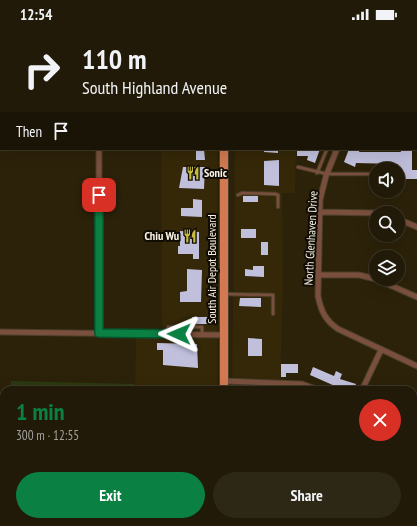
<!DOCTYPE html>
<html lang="en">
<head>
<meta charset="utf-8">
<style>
	body { margin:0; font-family:"PT Sans Narrow",sans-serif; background:#2d2716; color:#f1f3f6; height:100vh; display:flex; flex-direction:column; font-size:15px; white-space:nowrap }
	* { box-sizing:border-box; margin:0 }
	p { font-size:13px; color:#a2a19c }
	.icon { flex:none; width:22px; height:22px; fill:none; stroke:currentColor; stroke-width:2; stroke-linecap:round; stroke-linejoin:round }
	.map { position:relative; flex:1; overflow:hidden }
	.panel { position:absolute; left:0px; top:358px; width:417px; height:140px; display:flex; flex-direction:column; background:#211a08; border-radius:12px 12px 0 0; box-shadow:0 4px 16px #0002,0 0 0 1px #3e3829 }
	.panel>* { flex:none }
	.guide { position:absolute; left:0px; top:0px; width:417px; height:122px; box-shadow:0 4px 16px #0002,0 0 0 1px #3e3829; background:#211a08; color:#f1f3f6; overflow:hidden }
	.buttons { position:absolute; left:369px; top:134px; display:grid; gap:8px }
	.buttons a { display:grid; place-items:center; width:36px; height:36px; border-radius:50%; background:#211a08; box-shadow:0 4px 16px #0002,0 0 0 1px #3e3829; font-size:20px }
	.pin { position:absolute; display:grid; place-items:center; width:34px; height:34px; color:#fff; margin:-17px; border-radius:8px; box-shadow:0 2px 6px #0006 }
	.me { position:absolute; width:44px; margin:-22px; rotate:271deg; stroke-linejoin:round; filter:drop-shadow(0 0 3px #0008) }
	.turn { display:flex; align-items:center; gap:14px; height:84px; padding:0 16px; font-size:18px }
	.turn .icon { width:52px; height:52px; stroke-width:2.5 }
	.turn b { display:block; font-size:28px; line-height:34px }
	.then { display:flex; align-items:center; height:38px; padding:0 16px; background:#0003; gap:8px; font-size:15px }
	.round { display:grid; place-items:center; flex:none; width:42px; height:42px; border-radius:21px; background:#2d2716 }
	.overview { display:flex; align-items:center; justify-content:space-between; height:68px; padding:0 16px }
	h1 { font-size:24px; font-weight:800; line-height:30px; color:#0b8043 }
	.action { display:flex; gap:8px; margin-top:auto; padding:8px 16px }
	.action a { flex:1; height:46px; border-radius:24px; background:#0b8043; color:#fff; font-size:16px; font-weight:800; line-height:46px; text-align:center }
	.action a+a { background:#2d2716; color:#f1f3f6 }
	.status { display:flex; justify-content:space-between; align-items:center; height:28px; padding:0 20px; background:#211a08; direction:ltr }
	.status svg { height:11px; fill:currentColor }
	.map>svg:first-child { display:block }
	.built { fill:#352808 }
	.green { fill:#2b3a10 }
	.building { fill:#c0c0dd }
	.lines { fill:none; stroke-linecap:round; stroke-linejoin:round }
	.service-casing { stroke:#493f29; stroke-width:4.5 }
	.minor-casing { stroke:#493f29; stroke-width:7 }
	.tertiary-casing { stroke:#493f29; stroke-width:8 }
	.primary-casing { stroke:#493f29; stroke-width:10 }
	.path { stroke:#79705b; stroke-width:1; stroke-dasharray:3 2; stroke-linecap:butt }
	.service { stroke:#7a4f3d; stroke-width:2.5 }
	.minor { stroke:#7a4f3d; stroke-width:5 }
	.tertiary { stroke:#7a4f3d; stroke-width:6 }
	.primary { stroke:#d17952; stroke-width:8 }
	.route-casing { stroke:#07532c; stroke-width:10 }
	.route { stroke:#0b8043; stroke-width:7 }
	.labels { text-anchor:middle; stroke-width:4; stroke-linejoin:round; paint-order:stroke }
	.poi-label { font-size:12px; font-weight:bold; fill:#faf3e5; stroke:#100c04; text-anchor:start }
	.street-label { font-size:12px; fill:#faf3e5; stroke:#100c04 }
</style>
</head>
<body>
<div class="status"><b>12:54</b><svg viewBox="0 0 49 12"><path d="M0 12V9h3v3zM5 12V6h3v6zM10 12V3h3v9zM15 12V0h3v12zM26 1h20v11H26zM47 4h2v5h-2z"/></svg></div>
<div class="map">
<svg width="417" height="498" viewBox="0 0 417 498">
	<rect width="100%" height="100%" fill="#2c220a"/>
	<path class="built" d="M11,0H184L198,1H11Z
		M161,121H217V362H135L136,308H162Z
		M235,121H296L295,165H282L283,252L280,362H232Z
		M115,494H165L175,498H115Z
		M189,494H211L213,498H196Z
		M231,494H281L280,498H231Z"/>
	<path class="green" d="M11,353L134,356V362H11Z
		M168,494H188L195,498H179Z"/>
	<path class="building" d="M196,121H204L205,132H196Z
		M264,121H278V125L264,124Z
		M297,121H320L315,135L307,132L308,128H297Z
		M349,121H360L359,124H401L400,121H412V142H417V151H398V136L356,135L355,139L344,134Z
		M279,132V158L264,157V133Z
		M183,139H205L204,161L179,160Z
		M243,168H258V174H243Z
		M193,171L202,172V189L181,188V180H193Z
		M241,201H256V210H241Z
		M180,203L199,204V231H193V226H178V218H180Z
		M261,214H268V227H261Z
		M253,238H264V249L245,248V241L253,242Z
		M187,241L202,242L201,274H180V264L187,263Z
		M240,270H261V279L239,278Z
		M192,289H207V296H192Z
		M248,310L262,311V328H248Z
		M157,315L197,316L198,340L163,337V322H157Z
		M281,336H298V345H286V349H281Z
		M313,339L334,348L336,343L342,346L340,351L356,356L353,362H344L310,347Z
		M413,383L417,385V395L413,393Z
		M413,416L417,418V426L413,425Z
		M413,452L417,454V462L413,460Z
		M413,485L417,487V496L413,494Z
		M251,494H260V498H251Z
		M298,494H306L308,498H300Z
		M337,494H356L354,498H347Z"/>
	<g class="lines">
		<g class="service-casing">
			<path id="service" d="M341,1V0
				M298,139L327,146H376
				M317,145L327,121
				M238,167L242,165L275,166L278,167V179
				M225,266L273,267V286
				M168,299H202V307"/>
		</g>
		<g class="minor-casing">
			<path id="minor" d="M99,1V0
				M384,1L385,0
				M416,90H417
				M337,121L326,148L320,172L318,268C321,283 325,292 338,301L417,338
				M320,184L376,185
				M398,191L417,199
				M319,247H359L376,251
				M376,251L417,269
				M0,304L223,307
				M99,305V121
				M224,353L302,356L319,362
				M362,362L381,322
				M413,405L417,407
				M413,474L417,475
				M318,494L322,498
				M2,498L4,494"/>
		</g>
		<g class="tertiary-casing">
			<path id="tertiary" d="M0,457L4,459
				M64,494L66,498"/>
		</g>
		<g class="primary-casing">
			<path id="primary" d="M226,1V0
				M224,362V121
				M223,498V494"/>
		</g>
		<path class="path" d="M0,416L4,418
			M176,494L185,498"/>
		<use href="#service" class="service"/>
		<use href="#minor" class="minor"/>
		<use href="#tertiary" class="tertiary"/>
		<use href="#primary" class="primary"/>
	</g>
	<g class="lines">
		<g class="route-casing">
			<path id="route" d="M99,167V305L179,306"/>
		</g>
		<use href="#route" class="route"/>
	</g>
	<defs>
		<g id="restaurant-bare" transform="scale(1.08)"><path d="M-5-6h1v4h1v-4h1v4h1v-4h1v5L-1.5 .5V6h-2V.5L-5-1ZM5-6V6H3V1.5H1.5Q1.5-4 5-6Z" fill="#c8bb3b" stroke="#100c04" stroke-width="2.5" paint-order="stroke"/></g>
	</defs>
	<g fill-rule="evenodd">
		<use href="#restaurant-bare" x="193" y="145"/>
		<use href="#restaurant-bare" x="190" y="208"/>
	</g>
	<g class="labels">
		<g class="poi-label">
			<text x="204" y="149">Sonic</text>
			<text x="179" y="212" text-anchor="end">Chiu Wu</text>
		</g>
		<g class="street-label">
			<text transform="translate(311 210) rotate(-87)" y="4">North Glenhaven Drive</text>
			<text transform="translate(212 241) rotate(-90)" y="4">South Air Depot Boulevard</text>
		</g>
	</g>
</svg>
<div class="buttons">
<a><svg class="icon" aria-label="sound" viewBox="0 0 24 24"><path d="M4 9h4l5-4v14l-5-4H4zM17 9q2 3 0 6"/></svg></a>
<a><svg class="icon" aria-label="search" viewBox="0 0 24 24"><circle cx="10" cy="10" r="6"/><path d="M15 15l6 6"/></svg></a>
<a><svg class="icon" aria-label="layers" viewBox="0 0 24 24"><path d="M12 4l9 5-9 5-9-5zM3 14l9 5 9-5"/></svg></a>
</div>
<div class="pin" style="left:99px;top:167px;background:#d93025"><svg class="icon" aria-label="arrive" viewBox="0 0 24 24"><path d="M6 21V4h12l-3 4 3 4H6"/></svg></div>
<svg class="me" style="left:179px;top:306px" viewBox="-20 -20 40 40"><path d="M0-17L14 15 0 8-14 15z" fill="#0b8043" stroke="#fff" stroke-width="4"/></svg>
<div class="guide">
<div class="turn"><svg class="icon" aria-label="right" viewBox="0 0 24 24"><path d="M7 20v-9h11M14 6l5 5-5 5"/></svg><div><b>110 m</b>South Highland Avenue</div></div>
<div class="then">Then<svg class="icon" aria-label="arrive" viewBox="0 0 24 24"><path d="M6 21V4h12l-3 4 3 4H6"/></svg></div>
</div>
<section class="panel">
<div class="overview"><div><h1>1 min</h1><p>300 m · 12:55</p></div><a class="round" style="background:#d93025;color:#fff"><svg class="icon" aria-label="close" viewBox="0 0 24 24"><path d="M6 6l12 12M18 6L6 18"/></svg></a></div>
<div class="action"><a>Exit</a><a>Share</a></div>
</section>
</div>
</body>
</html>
